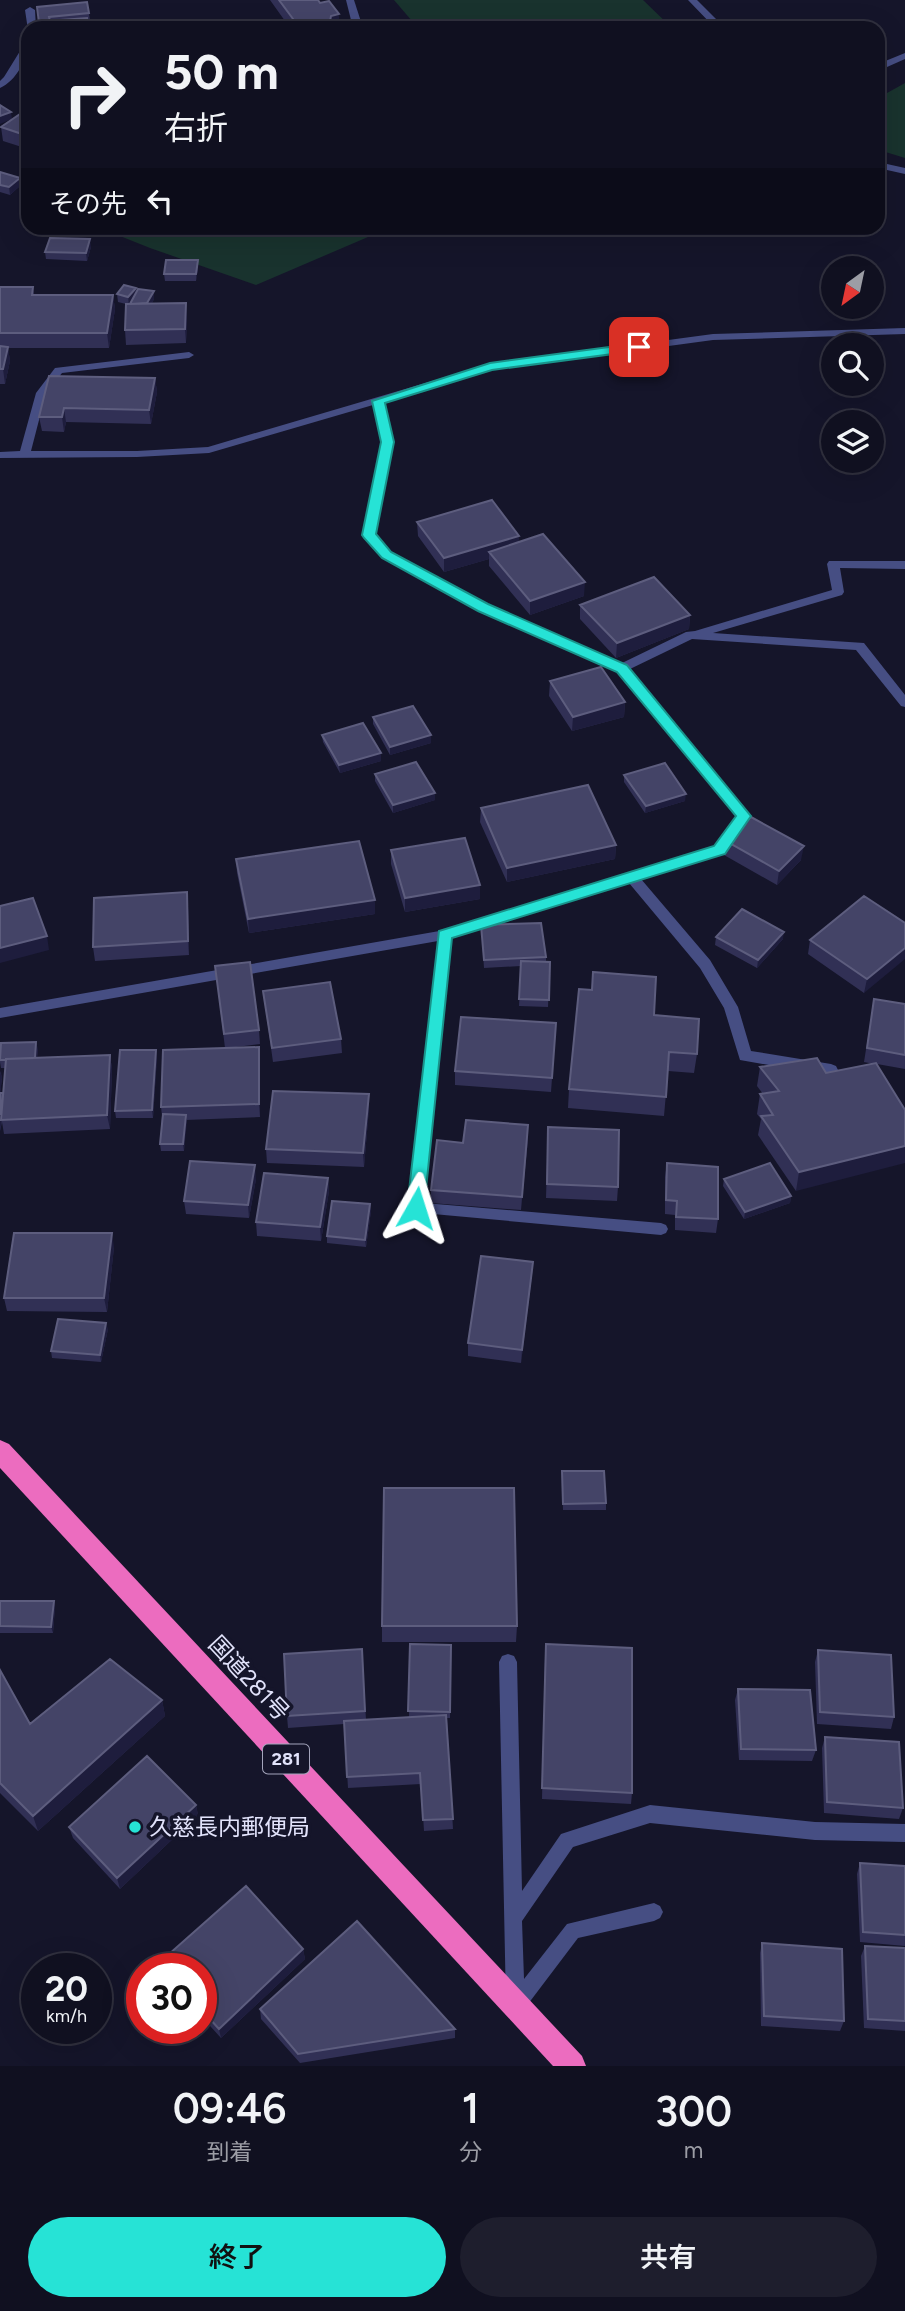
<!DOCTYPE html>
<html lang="ja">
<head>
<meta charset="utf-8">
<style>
	body { margin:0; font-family:Figtree,"Noto Sans JP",sans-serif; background:#1e1e2d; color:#f1f3f6; height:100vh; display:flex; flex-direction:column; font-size:26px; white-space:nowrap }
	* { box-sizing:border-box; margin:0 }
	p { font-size:23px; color:#9c9da5 }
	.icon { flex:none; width:38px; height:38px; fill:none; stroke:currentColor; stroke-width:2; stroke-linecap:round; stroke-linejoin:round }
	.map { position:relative; height:2066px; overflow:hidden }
	.drawer { display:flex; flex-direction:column; background:#101020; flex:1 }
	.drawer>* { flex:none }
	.banner { position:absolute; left:21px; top:21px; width:864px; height:214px; border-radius:21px; box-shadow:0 7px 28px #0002,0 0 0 2px #30303e; background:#101020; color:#f1f3f6; overflow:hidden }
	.needle { width:46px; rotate:213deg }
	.tools { position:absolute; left:821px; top:256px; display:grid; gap:14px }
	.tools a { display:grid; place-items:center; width:63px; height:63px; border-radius:50%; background:#101020; box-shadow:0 7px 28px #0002,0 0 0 2px #30303e; font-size:35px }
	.speed { position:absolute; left:21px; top:1953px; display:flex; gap:14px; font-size:35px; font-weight:700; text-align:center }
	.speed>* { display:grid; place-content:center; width:91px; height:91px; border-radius:50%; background:#101020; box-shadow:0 7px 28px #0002,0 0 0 2px #30303e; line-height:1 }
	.speed small { font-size:18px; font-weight:400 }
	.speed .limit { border:10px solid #d22; background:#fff; color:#111 }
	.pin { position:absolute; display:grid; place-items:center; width:60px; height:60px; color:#fff; margin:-30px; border-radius:14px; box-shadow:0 4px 10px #0006 }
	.me { position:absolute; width:77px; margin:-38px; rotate:6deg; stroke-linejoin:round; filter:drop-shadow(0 0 5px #0008) }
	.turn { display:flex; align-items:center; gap:24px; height:147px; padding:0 28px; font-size:32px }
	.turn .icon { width:91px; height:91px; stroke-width:2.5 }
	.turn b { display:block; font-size:49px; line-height:60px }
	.then { display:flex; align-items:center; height:66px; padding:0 28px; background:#0003; gap:14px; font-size:26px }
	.eta { display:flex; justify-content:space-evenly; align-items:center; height:119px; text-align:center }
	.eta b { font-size:42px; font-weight:600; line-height:49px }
	.cta { display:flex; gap:14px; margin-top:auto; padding:14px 28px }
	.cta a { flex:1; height:80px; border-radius:42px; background:#26e3d6; color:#111; font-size:28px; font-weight:600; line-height:80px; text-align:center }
	.cta a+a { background:#1e1e2d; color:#f1f3f6 }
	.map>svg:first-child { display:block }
	.green { fill:#19332e }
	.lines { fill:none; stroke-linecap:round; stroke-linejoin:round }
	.lane { fill:#464e83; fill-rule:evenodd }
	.street { fill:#464e83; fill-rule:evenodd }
	.highway { fill:#ec6cbf; fill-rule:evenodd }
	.wall { fill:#313055 }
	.shaded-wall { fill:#1e1d3d }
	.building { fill:#444467; stroke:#5d5d7e; stroke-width:2 }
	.route { fill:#26e3d6; stroke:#19948b; stroke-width:2 }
	.poi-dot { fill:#26e3d6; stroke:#15152a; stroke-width:2.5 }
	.labels { text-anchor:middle; stroke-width:7; stroke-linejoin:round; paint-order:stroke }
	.shield { fill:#15152a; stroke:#a4a5bc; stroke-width:2 }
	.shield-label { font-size:18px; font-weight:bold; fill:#e2e3fb }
	.near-street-label { font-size:23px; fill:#e2e3fb; stroke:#15152a }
	.near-poi-label { font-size:23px; fill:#e2e3fb; stroke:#15152a; text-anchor:start }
</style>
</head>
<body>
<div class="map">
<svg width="905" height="2066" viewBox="0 0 905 2066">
	<rect width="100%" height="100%" fill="#15152a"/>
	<path class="green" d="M394,0H643L672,28H418Z
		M905,83V158L879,150L878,98Z
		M100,228H389L256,285L150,248Z"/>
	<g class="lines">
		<path class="lane" d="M346,0H354L363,28H353Z"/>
		<path class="street" d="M688,0H697L725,28H715Z
			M30,7L35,10L36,28H28V30L25,10Z
			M28,42C28,59 16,81 0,88V81L4,77L25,43Z
			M905,53V59L878,71V64Z
			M878,162L905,168V174L878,168Z
			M905,328V334L713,340L491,370L384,402L393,442L375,534L391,552L487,605L622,663L686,632L695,631L832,590L827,564L829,561H905V569L840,568L844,592L842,595L713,633L864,643L905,695V707L901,706L856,650L692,639L630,669L750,816L724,853L641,879L710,960L738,1007L751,1051L831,1064L836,1066L838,1070L836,1074L831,1076L740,1060L724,1008L700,968L629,883L451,938L424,1203L661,1223L666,1225L668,1229L666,1233L661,1235L411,1212L409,1208L438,941L0,1018V1008L445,930L714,847L737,816L618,671L479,611L383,558L365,538L363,535L381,442L373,405L209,453L137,457L0,458V452L20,451L36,393L55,368L189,352L194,355L189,358L62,373L46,393L31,451H137L208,447L490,364L713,334Z
			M508,1654L514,1656L517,1662L522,1891L561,1834L650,1805L815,1822L905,1824V1842L815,1840L650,1823L573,1847L522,1921L524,1979L567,1924L654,1903L660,1906L663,1912L660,1918L654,1921L578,1938L522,2012L515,2014L508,2012L506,2005L499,1662L502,1656Z"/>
		<path class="highway" d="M0,1440L9,1444L582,2056L586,2066H553L0,1468Z"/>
	</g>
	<path class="wall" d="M270,0H318L339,28H290Z
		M87,2L90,20L88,21V28H40L37,7Z
		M28,111V149L3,141L1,127Z
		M0,172L20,178L21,185L10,195L0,192Z
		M91,247L87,261L46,259L45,252Z
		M198,268L196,281H165L164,274Z
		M0,287H33L34,295H113L115,309L109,348H8L10,361L5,384H0Z
		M136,288V292L154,291V299L152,303L187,317L186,343L126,345L125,330L126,304L118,302L117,294Z
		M49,376L155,378L157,392L151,424L66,422L64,432L42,431L39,417Z
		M417,522L519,542L584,596L530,615L489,566V559L444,572L418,536Z
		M580,605L690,615L689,629L616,658L580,619Z
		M550,681L625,702L624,717L572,731L549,696Z
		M373,717L431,735V743L390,755L373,724Z
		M322,735L381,761L340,773L323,742Z
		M375,774L435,800L393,813L375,781Z
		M624,775L685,801L645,813L624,782Z
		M481,808L616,845L615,859L507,882L480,822Z
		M726,841L801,860L777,885L724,855Z
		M391,850L480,899L405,912L391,864Z
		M236,859L375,900V914L249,933L237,873Z
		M187,892L188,906L189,955L95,961L93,947Z
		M905,923L864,993L808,954L810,940Z
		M481,925L546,957V962H550L548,1007L519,1006L521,966L484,968Z
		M716,937L783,939L757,968L715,945Z
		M215,966L259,1030L260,1044L228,1048L259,1047L260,1061V1117L186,1120L184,1151H161L160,1144L162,1116L161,1107L225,1048Z
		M263,991L341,1039L342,1053L273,1062Z
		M874,999L905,1004V1069L877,1064L796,1191L758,1135L761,1119L757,1114L760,1094H763L757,1086L760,1067L826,1073L874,1064L864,1062Z
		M654,1015L697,1054L694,1073L668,1071L664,1116L568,1108L569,1089Z
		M556,1023L551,1092L455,1085V1071Z
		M1,1043L38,1049L37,1058L110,1055L112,1069L110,1129L4,1134L2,1122L0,1131V1071L2,1078L0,1093H3L6,1068H1L0,1062Z
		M157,1057L153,1118H116L115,1111Z
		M369,1108L364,1167L267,1163L266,1149Z
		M548,1127L618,1187L617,1201L546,1198Z
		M528,1139L521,1210L431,1203V1190L463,1143Z
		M667,1163L718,1219L716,1233L675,1230V1215L665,1214V1177Z
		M328,1178L329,1191L321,1241L257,1236L256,1222Z
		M256,1179L249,1218L186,1214L184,1201Z
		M724,1179L791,1196L790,1203L744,1219L723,1186Z
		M370,1204L371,1211L366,1247L327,1243V1236Z
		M114,1247L107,1312L7,1311L4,1298Z
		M533,1262L532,1275L521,1363L468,1356V1343Z
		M108,1329L101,1362L52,1358L51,1351Z
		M562,1471L606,1503V1510H563Z
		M0,1601H54L55,1607L53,1633H0Z
		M382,1626H517L516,1642H382Z
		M410,1644L451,1645L450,1718H447L453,1829L424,1831L421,1784L348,1788L344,1724L288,1728L287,1716L362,1649L366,1720L409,1717Z
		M818,1650L894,1717L891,1729L817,1724L815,1662Z
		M545,1656L632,1793L631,1804L542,1799Z
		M0,1670L30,1724L162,1700L165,1716L38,1831L0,1793Z
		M738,1689L816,1750L812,1761L739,1760L735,1700Z
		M825,1737L903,1808L899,1819L824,1813L822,1748Z
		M196,1805L198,1815L120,1889L73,1838L69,1827Z
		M860,1863L905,1866V1946L860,1942L857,1874Z
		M762,1943L844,2021L840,2031L761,2026L760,1953Z
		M865,1946L905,1948V2031L864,2028L861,1956Z
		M303,1949L305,1959L221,2038L201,2016V1969H162L160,1962Z
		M260,2009L455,2029V2038L300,2063L261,2019Z"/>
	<path class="shaded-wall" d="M339,14V28H299L331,16Z
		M11,112L12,119L0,124V116Z
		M20,178L21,185L10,195L9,187Z
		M90,239L91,247L87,261L86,253Z
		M198,260V268L196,281V274Z
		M136,288L137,296L129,305L128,297Z
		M154,291V299L146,315L145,307Z
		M113,295L115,309L109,348L107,333Z
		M186,303L187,317L186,343L185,329Z
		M8,347L10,361L5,384L3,369Z
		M155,378L157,392L151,424L149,410Z
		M64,408L66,422L64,432L62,417Z
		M519,536V550L489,552V559L444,572V558Z
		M585,582L584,596L530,615V601Z
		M690,615L689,629L616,658L617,643Z
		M625,702L624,717L572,731L573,717Z
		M431,735V743L390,755V747Z
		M381,753V761L340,773L339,765Z
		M435,793V800L393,813V805Z
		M686,794L685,801L645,813L646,806Z
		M616,845L615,859L507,882V868Z
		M804,846L801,860L777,885L779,871Z
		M480,885V899L405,912V898Z
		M187,892L188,906L189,955L188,941Z
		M375,900V914L249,933L248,919Z
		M784,932L783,939L757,968L758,960Z
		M47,936L49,950L0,963V948Z
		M905,948V959L864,993L867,979Z
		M36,1042L38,1049L36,1067L35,1059Z
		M259,1047L260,1061V1117L259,1104Z
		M156,1050L157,1057L153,1118L152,1110Z
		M110,1055L112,1069L110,1129L107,1115Z
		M1,1071L2,1078L0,1096V1075Z
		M3,1093L5,1100L0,1131V1115Z
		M369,1094V1108L364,1167L363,1153Z
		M186,1115L187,1122L184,1151L183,1144Z
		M528,1125V1139L521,1210L522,1197Z
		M905,1146V1163L796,1191L799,1172Z
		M255,1165L256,1179L249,1218L248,1205Z
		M328,1178L329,1191L321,1241L320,1227Z
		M791,1196L790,1203L744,1219L745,1212Z
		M370,1204L371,1211L366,1247L365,1240Z
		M112,1233L114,1247L107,1312L104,1298Z
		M533,1262L532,1275L521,1363L522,1350Z
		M106,1323L108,1329L101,1362L100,1355Z
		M54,1601L55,1607L53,1633L51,1627Z
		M162,1700L165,1716L38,1831L33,1816Z
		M196,1805L198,1815L120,1889L117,1878Z
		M303,1949L305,1959L221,2038L219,2029Z"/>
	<path class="building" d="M279,0H318L320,3L329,1L339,14L331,16L330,21L299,27Z
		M87,2L89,13L49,17L50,21H47V23H39L37,7Z
		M87,18L88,28H47V21Z
		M0,105L11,112L0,116Z
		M26,110L28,111V136L1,127Z
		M0,172L20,178L9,187L0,185Z
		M50,238L90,239L86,253L45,252Z
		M166,260H198L196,274H164Z
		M124,285L136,288L128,297L117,294Z
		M0,287H33L32,295H113L107,333H0Z
		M138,289L154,291L147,303L130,304Z
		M186,303L185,329L125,330L126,304Z
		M0,346L8,347L3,369H0Z
		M49,376L155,378L149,410L64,408L62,417H39Z
		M492,500L519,536L444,558L417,522Z
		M543,534L585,582L530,601L489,552Z
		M654,577L690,615L617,643L580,605Z
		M601,667L625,702L573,717L550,681Z
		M413,706L431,735L390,747L373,717Z
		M363,723L381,753L339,765L322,735Z
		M416,762L435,793L393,805L375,774Z
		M665,763L686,794L646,806L624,775Z
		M588,785L616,845L507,868L481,808Z
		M751,817L804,846L779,871L726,841Z
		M465,838L480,885L405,898L391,850Z
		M359,841L375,900L248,919L236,859Z
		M187,892L188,941L93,947L94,898Z
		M864,896L905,923V948L867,979L810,940Z
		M33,898L47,936L0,948V906Z
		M742,909L784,932L758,960L716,937Z
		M541,923L546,957L484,960L481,925Z
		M521,961L550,962L549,1000L519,999Z
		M250,962L259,1030L224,1034L215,966Z
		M593,972L656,977L654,1015L699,1019L697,1054L669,1052L666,1097L569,1089L579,989L592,990Z
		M330,982L341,1039L272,1048L263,991Z
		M874,999L905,1004V1055L867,1048Z
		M461,1017L556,1023L552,1078L455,1071Z
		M36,1042L35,1058L6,1059V1060H0L1,1043Z
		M259,1047V1104L161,1107L163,1050Z
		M120,1050H156L152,1110L115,1111Z
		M110,1055L107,1115L1,1120L6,1059Z
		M817,1058L826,1073L876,1063L905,1110V1146L799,1172L761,1116L773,1115L760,1094L779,1091L760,1067Z
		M273,1091L369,1094L363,1153L266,1149Z
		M0,1093H3L0,1115Z
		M163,1114L186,1115L183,1144H160Z
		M466,1120L528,1125L522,1197L431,1190L437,1140L463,1143Z
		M548,1127L619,1130L618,1187L547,1184Z
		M190,1161L255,1165L248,1205L184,1201Z
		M667,1163L718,1167V1219L676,1217L677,1201L666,1200Z
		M770,1163L791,1196L745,1212L724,1179Z
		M264,1173L328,1178L320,1227L256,1222Z
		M332,1201L370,1204L365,1240L327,1236Z
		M14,1233H112L104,1298H4Z
		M481,1256L533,1262L522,1350L468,1343Z
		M58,1319L106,1323L100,1355L51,1351Z
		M562,1471H604L606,1503L563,1504Z
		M384,1488H514L517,1626H382Z
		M0,1601H54L51,1627L0,1626Z
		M410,1644L451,1645L450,1712L408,1711Z
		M546,1644L632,1648V1793L542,1788Z
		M362,1649L365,1711L287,1716L284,1654Z
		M818,1650L891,1655L894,1717L820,1712Z
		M110,1659L162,1700L33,1816L0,1783V1670L30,1724Z
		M738,1689L810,1690L816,1750L741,1749Z
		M446,1715L453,1819L423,1820L420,1773L347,1777L344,1721Z
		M825,1737L899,1742L903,1808L827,1802Z
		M147,1756L196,1805L117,1878L69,1827Z
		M860,1863L905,1866V1935L863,1932Z
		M246,1886L303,1949L219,2029L201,2009V1969H166L160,1962Z
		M357,1921L455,2029L298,2054L260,2009Z
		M762,1943L842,1949L844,2021L764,2016Z
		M865,1946L905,1948V2021L868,2019Z"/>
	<path class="route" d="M639,343L643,344V350L492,370L385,403L394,442L376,534L391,552L488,604L627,665L751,816L725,854L452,938L424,1208L422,1213H410L407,1208L439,931L714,846L736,816L617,672L478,611L382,558L364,538L362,535L381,442L372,401L490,363Z"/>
	<circle class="poi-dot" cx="135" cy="1827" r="7"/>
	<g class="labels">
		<rect class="shield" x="263" y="1744.5" width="46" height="29" rx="5"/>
		<g class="shield-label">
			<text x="286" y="1765">281</text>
		</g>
		<g class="near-street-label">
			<text transform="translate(249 1678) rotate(47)" y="8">国道281号</text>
		</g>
		<g class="near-poi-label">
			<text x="149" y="1835">久慈長内郵便局</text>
		</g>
	</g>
</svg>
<div class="tools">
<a><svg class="needle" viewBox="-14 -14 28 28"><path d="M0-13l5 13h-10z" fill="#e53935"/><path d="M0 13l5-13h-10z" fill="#9c9da5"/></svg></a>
<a><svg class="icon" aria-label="search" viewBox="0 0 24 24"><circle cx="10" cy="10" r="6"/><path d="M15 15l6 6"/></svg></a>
<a><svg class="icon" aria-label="layers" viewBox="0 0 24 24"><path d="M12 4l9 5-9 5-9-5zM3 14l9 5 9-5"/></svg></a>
</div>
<div class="speed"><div>20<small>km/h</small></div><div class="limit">30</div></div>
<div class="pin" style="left:639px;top:347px;background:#d93025"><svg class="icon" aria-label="arrive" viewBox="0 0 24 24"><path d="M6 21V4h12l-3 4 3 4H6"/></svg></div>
<svg class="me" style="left:416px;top:1208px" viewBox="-20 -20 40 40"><path d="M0-17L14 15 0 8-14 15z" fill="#26e3d6" stroke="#fff" stroke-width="4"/></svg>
<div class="banner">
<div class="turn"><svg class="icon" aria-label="right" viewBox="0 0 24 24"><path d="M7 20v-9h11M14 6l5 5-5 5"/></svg><div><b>50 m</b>右折</div></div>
<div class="then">その先<svg class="icon" aria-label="left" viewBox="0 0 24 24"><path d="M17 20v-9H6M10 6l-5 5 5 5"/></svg></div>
</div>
</div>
<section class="drawer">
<div class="eta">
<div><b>09:46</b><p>到着</p></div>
<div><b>1</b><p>分</p></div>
<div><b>300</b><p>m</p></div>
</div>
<div class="cta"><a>終了</a><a>共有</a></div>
</section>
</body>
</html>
